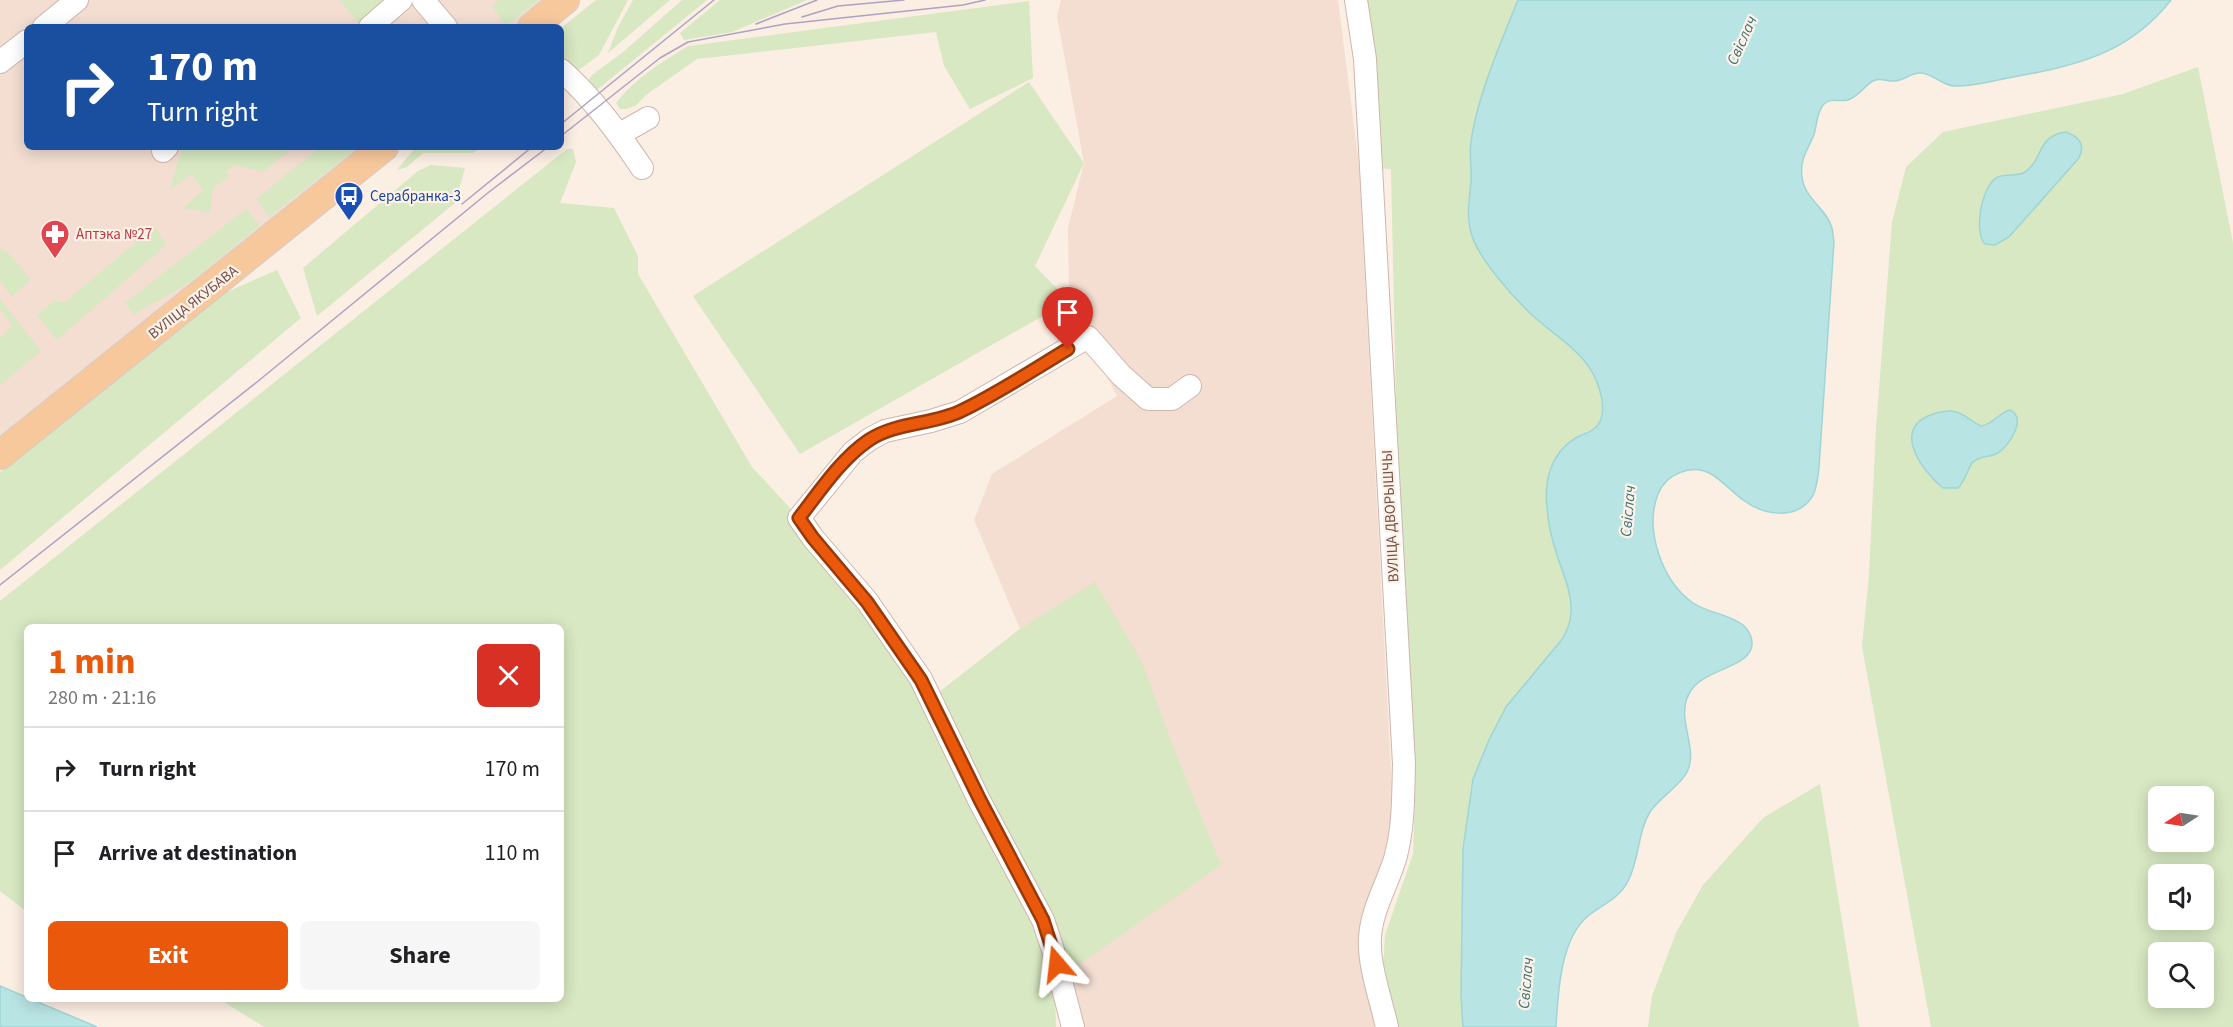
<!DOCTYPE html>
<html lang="en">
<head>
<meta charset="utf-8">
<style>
	body { margin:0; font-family:"Source Sans 3",sans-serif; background:#f6f6f6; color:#202124; height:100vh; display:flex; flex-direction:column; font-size:22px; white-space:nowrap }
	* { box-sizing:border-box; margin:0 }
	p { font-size:20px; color:#757577 }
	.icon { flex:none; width:33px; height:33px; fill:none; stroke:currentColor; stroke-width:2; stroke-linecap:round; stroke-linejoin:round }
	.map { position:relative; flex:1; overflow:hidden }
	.side { position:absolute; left:24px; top:624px; width:540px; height:378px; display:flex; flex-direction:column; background:#fff; border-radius:9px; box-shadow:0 3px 15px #0003 }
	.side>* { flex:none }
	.hud { position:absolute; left:24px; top:24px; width:540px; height:126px; border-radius:9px; box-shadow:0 3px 15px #0003; background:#1a4fa0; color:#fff; overflow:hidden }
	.needle { width:39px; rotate:258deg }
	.tools { position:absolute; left:2148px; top:786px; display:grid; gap:12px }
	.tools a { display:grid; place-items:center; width:66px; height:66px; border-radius:9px; background:#fff; box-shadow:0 3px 15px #0003; font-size:30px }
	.pin { position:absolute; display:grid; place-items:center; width:51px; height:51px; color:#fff; margin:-62px -26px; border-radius:50% 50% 50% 0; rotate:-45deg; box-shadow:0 0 6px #0007 }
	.pin .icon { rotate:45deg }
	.me { position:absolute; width:66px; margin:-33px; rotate:343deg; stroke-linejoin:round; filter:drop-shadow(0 0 4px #0008) }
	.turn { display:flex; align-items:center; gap:21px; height:126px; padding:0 24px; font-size:27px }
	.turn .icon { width:78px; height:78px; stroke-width:2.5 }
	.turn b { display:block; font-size:42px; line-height:51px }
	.round { display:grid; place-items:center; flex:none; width:63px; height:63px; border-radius:9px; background:#f6f6f6 }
	.summary { display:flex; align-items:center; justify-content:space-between; height:102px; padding:0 24px }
	h1 { font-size:36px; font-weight:700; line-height:45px; color:#ea580c }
	.primary-button { display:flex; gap:12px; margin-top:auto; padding:12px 24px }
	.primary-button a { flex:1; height:69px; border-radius:9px; background:#ea580c; color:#fff; font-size:24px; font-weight:700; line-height:69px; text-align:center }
	.primary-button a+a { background:#f6f6f6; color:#202124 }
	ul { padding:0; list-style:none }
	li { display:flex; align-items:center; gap:18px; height:84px; padding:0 24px; border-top:2px solid #e0e0e0 }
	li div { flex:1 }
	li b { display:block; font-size:22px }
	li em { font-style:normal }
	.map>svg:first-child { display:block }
	.residential { fill:#f3ded1 }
	.green { fill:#d7e8c2; fill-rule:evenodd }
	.water { fill:#b8e4e3; stroke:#9fd5d5; stroke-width:1.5 }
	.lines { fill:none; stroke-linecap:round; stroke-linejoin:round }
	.minor-casing { stroke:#ceb6ad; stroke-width:24 }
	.major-casing { stroke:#d5cbc9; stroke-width:30 }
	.minor { stroke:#fff; stroke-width:22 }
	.major { stroke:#f8c89d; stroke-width:28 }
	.tram { stroke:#afa2c4; stroke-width:1.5 }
	.route-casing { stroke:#983908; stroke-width:15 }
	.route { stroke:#ea580c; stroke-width:10 }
	.labels { text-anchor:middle; stroke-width:4.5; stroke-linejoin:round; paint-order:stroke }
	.transit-label { font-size:15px; fill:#164399; stroke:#fef2e8; text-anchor:start }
	.health-label { font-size:15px; fill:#be3a42; stroke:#fef2e8; text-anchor:start }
	.street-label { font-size:15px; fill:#72524a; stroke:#fef2e8 }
	.water-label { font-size:16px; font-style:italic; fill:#3f7677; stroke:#fef2e8 }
</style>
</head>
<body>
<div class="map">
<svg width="2233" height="1027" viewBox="0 0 2233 1027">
	<rect width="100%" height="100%" fill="#fbeee3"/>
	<path class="residential" d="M0,0H548L514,27H27V147H365L0,440Z
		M1061,0H1338L1359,166L1393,810V857L1371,912L1381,1027H1082L938,693L1020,629L974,520L992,474L1117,396L1069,301L1068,228L1084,163L1057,16Z"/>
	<path class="green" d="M339,0H390L360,24Z
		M499,0H538L506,26L492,6Z
		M596,0H628L599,55L576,72L561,60V28Z
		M633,0H670L608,53L618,27Z
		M682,0H707L592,94L586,84L592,75L622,53Z
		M720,0H807L732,32L684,40L680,33Z
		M1364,0H1518L1481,101L1471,144L1472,169L1468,210L1472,237L1486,262L1516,299L1586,361L1595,375L1600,392L1603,407L1601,418L1597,426L1575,438L1550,468L1547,486V506L1551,530L1569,592L1571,612L1569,625L1563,638L1506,707L1489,741L1473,779L1463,849L1461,996L1463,1027H1394L1383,971L1385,935L1413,854L1415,796L1410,694L1400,590L1391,169L1378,168Z
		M1029,1L1033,78L970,109L944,66L936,32L697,59L646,95L635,106L626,109H620L616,103C635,78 662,62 688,46Z
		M2198,67L2233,243V1027H1931L1862,646L1869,575L1876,428L1892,222L1906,167L1943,132L2123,94ZM2158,796H2204V842H2158ZM2158,874H2204V920H2158ZM2158,952H2204V998H2158Z
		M1029,82L1084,163L1035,266L1069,301L800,454L693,296Z
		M182,147H294L263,172L235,165L226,171L229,177L213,188L210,212L183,209L203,190L191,174L170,190Z
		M321,147H359L269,217L256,199Z
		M416,147H481L473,153H423L407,167L397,170Z
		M567,149H573L576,162L560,203L614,208L638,256V274L752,467L799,518L938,693L1020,629L1095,582L1142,662L1175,751L1221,865L1060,978L1054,966L1056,1027H264L219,999H561V627H27V912L0,891V601Z
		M431,165L465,168L455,203L317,316L303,268L418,171Z
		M246,209L260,225L189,283L134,314L125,303Z
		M155,227L166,245L58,339L55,338L37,315L56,300L65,302Z
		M0,248L10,255L31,280L12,296L0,281Z
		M277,270L301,318L0,570V472L215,297Z
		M0,299L41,351L0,385V337L13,326L0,309Z
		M1820,784L1859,1027H1648L1652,996L1676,933L1703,885L1763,818Z"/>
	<path class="water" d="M1518,0H2171C2128,55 2074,66 2008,78C1991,81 1972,87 1954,86C1942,85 1933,74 1921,73C1912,72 1905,80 1895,81C1887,82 1881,77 1873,81C1864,86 1858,97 1848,100C1839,102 1830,97 1823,105C1817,113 1817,122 1815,131C1812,143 1803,153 1802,165C1798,198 1825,204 1832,228C1833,232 1833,237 1834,242L1819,467C1818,477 1817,489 1812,497C1796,521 1763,515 1743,500C1732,492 1723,481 1711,474C1692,463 1666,474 1658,494C1644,530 1662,581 1693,603C1708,613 1729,614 1743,625C1750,631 1754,641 1751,649C1745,667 1706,670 1692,689C1672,716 1700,746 1687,772C1681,785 1660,797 1650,812C1637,833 1640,859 1628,881C1620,898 1602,905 1588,916C1560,939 1558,994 1556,1027H1463L1461,996L1463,849L1473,779L1489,740L1506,707L1563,638C1567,630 1571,622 1571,612C1572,592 1563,574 1557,555C1552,540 1548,523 1547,507C1544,480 1551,454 1574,439C1581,434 1591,433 1597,426C1605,417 1603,401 1600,391C1591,355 1557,338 1532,315C1514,298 1479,259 1472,236C1466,218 1469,201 1471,182C1472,169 1469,155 1471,142C1477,97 1501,42 1518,0Z
		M2066,132C2080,137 2086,146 2078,159L2009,237L1995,245L1985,244C1973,232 1982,184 1998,177C2007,173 2017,177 2025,172C2044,159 2036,136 2066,132Z
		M2010,410C2027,418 2010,445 1998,453C1990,458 1979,455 1972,463C1967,471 1965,481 1958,488H1943C1922,471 1890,428 1933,414C1940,412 1949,409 1956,412C1965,414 1972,422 1981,426C1994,424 1998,413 2010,410Z
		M0,986L97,1027H0Z"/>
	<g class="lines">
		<g class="minor-casing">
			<path id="minor" d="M423,0L446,27
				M1356,0L1365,59L1404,764C1403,796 1404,827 1395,859C1387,885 1372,909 1370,937C1368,964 1381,1000 1387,1027
				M44,27L77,0
				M370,27L401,0
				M0,62L27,41
				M561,70C593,98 619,134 642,168
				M620,134L648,118
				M163,151L167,147
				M1073,1027L1053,950L1043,920L979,800L921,679L867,601L813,538L799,518L853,452L870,439L885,431L931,421L960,412L1088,337L1121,375L1148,399H1172L1190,386"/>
		</g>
		<g class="major-casing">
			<path id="major" d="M532,27L565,0
				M0,455L384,147"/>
		</g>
		<use href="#minor" class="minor"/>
		<use href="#major" class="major"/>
		<path class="tram" d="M802,17L838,6L904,0
			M756,24L817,0
			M561,124L714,0
			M561,136L660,58L688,42L785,24L963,5L985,0
			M462,204L532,147
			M0,585L257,382L489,192L548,147"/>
	</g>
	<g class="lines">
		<g class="route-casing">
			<path id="route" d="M1057,964L1043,920L980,800L921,680L867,602L813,538L799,518C820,491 841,459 869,440C896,422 932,425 961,411C997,394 1033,370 1068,349"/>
		</g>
		<use href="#route" class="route"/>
	</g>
	<defs>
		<g id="bus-pin" transform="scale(1.5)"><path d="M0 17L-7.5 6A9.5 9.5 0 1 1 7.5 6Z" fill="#1a4fb4" stroke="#fef2e8"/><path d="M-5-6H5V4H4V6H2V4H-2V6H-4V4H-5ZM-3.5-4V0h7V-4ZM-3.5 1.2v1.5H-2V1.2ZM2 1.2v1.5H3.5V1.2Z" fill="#fff"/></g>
		<g id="pharmacy-pin" transform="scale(1.5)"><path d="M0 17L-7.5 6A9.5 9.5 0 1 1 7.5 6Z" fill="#e0444e" stroke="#fef2e8"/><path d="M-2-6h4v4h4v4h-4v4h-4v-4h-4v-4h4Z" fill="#fff"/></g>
	</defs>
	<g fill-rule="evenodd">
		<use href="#bus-pin" x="349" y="196"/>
		<use href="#pharmacy-pin" x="55" y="234"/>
	</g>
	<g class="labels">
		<g class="transit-label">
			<text x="370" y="201">Серабранка-3</text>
		</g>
		<g class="health-label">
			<text x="76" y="239">Аптэка №27</text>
		</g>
		<g class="street-label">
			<text transform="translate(193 302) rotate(-38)" y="5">ВУЛІЦА ЯКУБАВА</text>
			<text transform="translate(1390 516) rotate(-93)" y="5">ВУЛІЦА ДВОРЫШЧЫ</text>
		</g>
		<g class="water-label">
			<text transform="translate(1741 40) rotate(-66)" y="6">Свіслач</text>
			<text transform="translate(1627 511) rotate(-85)" y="6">Свіслач</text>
			<text transform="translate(1525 983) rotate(-85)" y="6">Свіслач</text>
		</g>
	</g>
</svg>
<div class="tools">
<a><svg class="needle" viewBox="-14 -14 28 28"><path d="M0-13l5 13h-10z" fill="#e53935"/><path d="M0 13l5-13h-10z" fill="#757577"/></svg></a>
<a><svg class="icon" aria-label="sound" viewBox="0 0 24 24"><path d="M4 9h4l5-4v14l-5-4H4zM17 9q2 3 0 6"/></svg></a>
<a><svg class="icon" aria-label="search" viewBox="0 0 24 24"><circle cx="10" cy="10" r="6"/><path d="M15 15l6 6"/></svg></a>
</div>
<div class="pin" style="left:1068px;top:349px;background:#d93025"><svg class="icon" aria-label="arrive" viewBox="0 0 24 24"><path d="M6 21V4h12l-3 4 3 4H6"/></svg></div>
<svg class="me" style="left:1057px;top:964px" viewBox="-20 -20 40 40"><path d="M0-17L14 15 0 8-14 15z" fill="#ea580c" stroke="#fff" stroke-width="4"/></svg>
<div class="hud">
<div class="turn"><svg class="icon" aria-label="right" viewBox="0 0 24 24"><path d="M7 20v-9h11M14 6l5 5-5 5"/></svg><div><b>170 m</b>Turn right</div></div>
</div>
<section class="side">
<div class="summary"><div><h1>1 min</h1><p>280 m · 21:16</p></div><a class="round" style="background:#d93025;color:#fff"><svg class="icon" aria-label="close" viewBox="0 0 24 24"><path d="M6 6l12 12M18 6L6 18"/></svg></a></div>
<ul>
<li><svg class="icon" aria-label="right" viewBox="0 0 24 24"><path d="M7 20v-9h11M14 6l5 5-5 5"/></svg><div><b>Turn right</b></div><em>170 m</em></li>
<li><svg class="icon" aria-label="arrive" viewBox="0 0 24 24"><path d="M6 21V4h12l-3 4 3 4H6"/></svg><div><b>Arrive at destination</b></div><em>110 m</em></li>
</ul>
<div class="primary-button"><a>Exit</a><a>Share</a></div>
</section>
</div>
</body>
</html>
